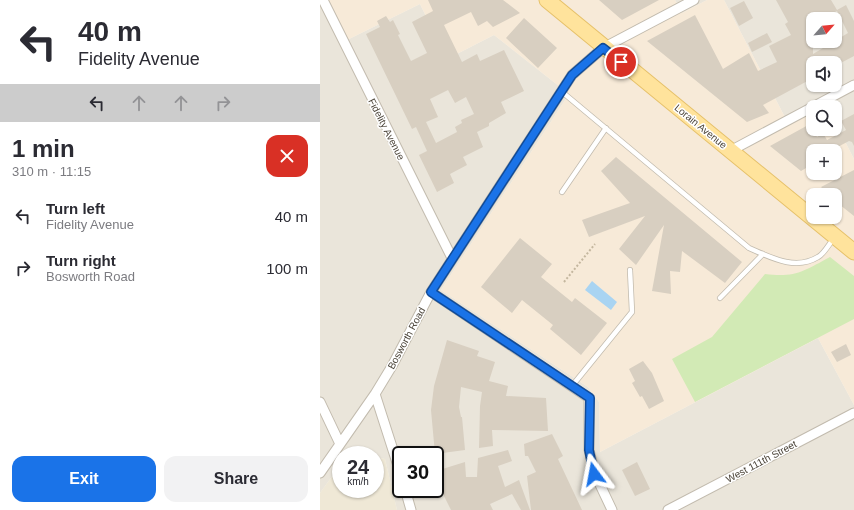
<!DOCTYPE html>
<html lang="en">
<head>
<meta charset="utf-8">
<style>
	body { margin:0; font-family:Helvetica,sans-serif; background:#f2f2f3; color:#2b2b33; height:100vh; display:flex; flex-direction:column; font-size:15px; white-space:nowrap }
	* { box-sizing:border-box; margin:0 }
	p { font-size:13px; color:#7c7c81 }
	.icon { flex:none; width:22px; height:22px; fill:none; stroke:currentColor; stroke-width:2; stroke-linecap:round; stroke-linejoin:round }
	.map { position:relative; flex:1; overflow:hidden }
	.details { display:flex; flex-direction:column; background:#fff; width:320px }
	.details>* { flex:none }
	.banner { background:#fff; color:#2b2b33; overflow:hidden }
	.needle { width:26px; rotate:63deg }
	.buttons { position:absolute; left:486px; top:12px; display:grid; gap:8px }
	.buttons a { display:grid; place-items:center; width:36px; height:36px; border-radius:8px; background:#fff; box-shadow:0 1px 3px #0004; font-size:20px }
	.speed { position:absolute; left:12px; top:446px; display:flex; gap:8px; font-size:20px; font-weight:700; text-align:center }
	.speed>* { display:grid; place-content:center; width:52px; height:52px; border-radius:50%; background:#fff; box-shadow:0 1px 3px #0004; line-height:1 }
	.speed small { font-size:10px; font-weight:400 }
	.speed .limit { border:2px solid #111; border-radius:6px; background:#fff; color:#111 }
	.pin { position:absolute; display:grid; place-items:center; width:34px; height:34px; color:#fff; margin:-17px; border:2px solid #fff; border-radius:50%; box-shadow:0 1px 4px #0007 }
	.me { position:absolute; width:44px; margin:-22px; rotate:347deg; stroke-linejoin:round; filter:drop-shadow(0 0 3px #0008) }
	.turn { display:flex; align-items:center; gap:14px; height:84px; padding:0 12px; font-size:18px }
	.turn .icon { width:52px; height:52px; stroke-width:2.5 }
	.turn b { display:block; font-size:28px; line-height:34px }
	.lanes { display:flex; align-items:center; height:38px; padding:0 12px; background:#0003; justify-content:center; gap:20px; direction:ltr }
	.lanes .off { opacity:.35 }
	.round { display:grid; place-items:center; flex:none; width:42px; height:42px; border-radius:12px; background:#f2f2f3 }
	.headline { display:flex; align-items:center; justify-content:space-between; height:68px; padding:0 12px }
	h1 { font-size:24px; font-weight:600; line-height:30px }
	.action { display:flex; gap:8px; margin-top:auto; padding:8px 12px }
	.action a { flex:1; height:46px; border-radius:12px; background:#1a73e8; color:#fff; font-size:16px; font-weight:600; line-height:46px; text-align:center }
	.action a+a { background:#f2f2f3; color:#2b2b33 }
	ul { padding:0; list-style:none }
	li { display:flex; align-items:center; gap:12px; height:52px; padding:0 12px }
	li div { flex:1 }
	li b { display:block; font-size:15px }
	li em { font-style:normal }
	main { display:flex; flex:1; min-height:0 }
	.map>svg:first-child { display:block }
	.residential { fill:#eae5da; fill-rule:evenodd }
	.commercial { fill:#f7ead8; fill-rule:evenodd }
	.education { fill:#efe8d6 }
	.green { fill:#d2eab5 }
	.water { fill:#a9d4f2 }
	.building { fill:#d8cfc1; fill-rule:evenodd }
	.lines { fill:none; stroke-linecap:round; stroke-linejoin:round }
	.lane-casing { stroke:#c2bbae; stroke-width:6 }
	.street-casing { stroke:#c2bbae; stroke-width:11 }
	.primary-casing { stroke:#e6c16a; stroke-width:17 }
	.path { stroke:#c4b79f; stroke-width:2; stroke-dasharray:2 2; stroke-linecap:butt }
	.lane { stroke:#fff; stroke-width:4.5 }
	.street { stroke:#fff; stroke-width:9 }
	.primary { stroke:#ffe39c; stroke-width:15 }
	.route-casing { stroke:#114b97; stroke-width:10 }
	.route { stroke:#1a73e8; stroke-width:7 }
	.labels { text-anchor:middle; stroke-width:3; stroke-linejoin:round; paint-order:stroke }
	.street-label { font-size:10px; fill:#4b4439; stroke:#fff }
</style>
</head>
<body>
<main>
<section class="details">
<div class="banner">
<div class="turn"><svg class="icon" aria-label="left" viewBox="0 0 24 24"><path d="M17 20v-9H6M10 6l-5 5 5 5"/></svg><div><b>40 m</b>Fidelity Avenue</div></div>
<div class="lanes"><svg class="icon" aria-label="left" viewBox="0 0 24 24"><path d="M17 20v-9H6M10 6l-5 5 5 5"/></svg><svg class="icon off" aria-label="ahead" viewBox="0 0 24 24"><path d="M12 20V5M6 11l6-6 6 6"/></svg><svg class="icon off" aria-label="ahead" viewBox="0 0 24 24"><path d="M12 20V5M6 11l6-6 6 6"/></svg><svg class="icon off" aria-label="right" viewBox="0 0 24 24"><path d="M7 20v-9h11M14 6l5 5-5 5"/></svg></div>
</div>
<div class="headline"><div><h1>1 min</h1><p>310 m · 11:15</p></div><a class="round" style="background:#d93025;color:#fff"><svg class="icon" aria-label="close" viewBox="0 0 24 24"><path d="M6 6l12 12M18 6L6 18"/></svg></a></div>
<ul>
<li><svg class="icon" aria-label="left" viewBox="0 0 24 24"><path d="M17 20v-9H6M10 6l-5 5 5 5"/></svg><div><b>Turn left</b><p>Fidelity Avenue</p></div><em>40 m</em></li>
<li><svg class="icon" aria-label="right" viewBox="0 0 24 24"><path d="M7 20v-9h11M14 6l5 5-5 5"/></svg><div><b>Turn right</b><p>Bosworth Road</p></div><em>100 m</em></li>
</ul>
<div class="action"><a>Exit</a><a>Share</a></div>
</section>
<div class="map">
<svg width="534" height="510" viewBox="0 0 534 510">
	<rect width="100%" height="100%" fill="#f6f3ec"/>
	<path class="residential" d="M0,0L27,40L100,4L127,59L174,35L249,94L121,290L268,387L279,402L280,452L498,338L534,405V510H77L65,459L55,457V455L30,451L27,455H21V464L0,493ZM81,455H115V489H81Z
		M355,0H387L362,13Z
		M404,0H534V159L515,122V107H493V113L469,125ZM493,19H515V41H493ZM493,63H515V85H493Z"/>
	<path class="commercial" d="M8,0H355L362,13L387,0H404L469,125L493,113V129H515V122L534,159V405L498,338L280,452L279,402L268,387L121,290L249,94L174,35L127,59L100,4L27,40ZM493,151H515V173H493ZM493,195H515V217H493Z"/>
	<path class="education" d="M55,457L65,459L77,510H0V493L21,464V489H55Z"/>
	<path class="green" d="M510,257L534,276V319L375,402L352,359L392,337L445,274C475,278 484,271 510,257Z"/>
	<path class="water" d="M272,281L297,302L291,310L265,290Z"/>
	<path class="building" d="M108,0H183L200,13L173,27L167,21L158,26L151,12L124,25L142,62L157,54L160,61L184,50L204,91L181,102L186,113L169,123V126L157,132L163,147L143,157L147,165L130,174L134,183L117,192L99,155L107,151L96,127L92,129L46,34L60,27L57,21L66,16L70,22L73,20L80,34L78,35L91,61L107,53L92,22L113,11ZM128,90L135,103L146,97L154,114L141,120L142,123L135,127L137,132L116,143L106,122L118,117L110,99Z
		M279,0H339L302,20Z
		M456,0H511L517,10L526,5L534,21V56L515,66V63H493V78L443,105L449,113L427,122L327,41L375,15L403,69L429,53L438,71L457,62L449,46L471,35L465,24L468,22ZM517,11L528,33L493,54V33L489,25L493,23V19H500Z
		M424,1L433,18L419,26L410,8Z
		M204,18L237,48L218,68L186,38Z
		M447,33L452,42L432,52L428,43Z
		M534,114V146L532,142L529,141L510,151H493V164L481,171L450,146L490,124L497,137L503,133L507,140L526,130L521,121Z
		M296,157L422,262L405,283L362,251L360,272L350,271L351,294L332,291L344,225L316,265L299,249L325,216L269,237L262,220L310,203L281,171Z
		M534,170V216L515,201V195H508L502,190L503,189L501,187Z
		M200,238L232,264L221,277L252,302L255,298L287,323L261,355L230,329L233,325L202,300L192,313L161,287Z
		M127,340L159,351L157,356L175,362L169,381L188,386L186,396L226,398L228,431L172,430L173,446L159,448L160,406L162,392L141,387L139,407L141,417H142L145,450L115,454L111,410L114,386Z
		M526,344L531,355L517,362L511,352Z
		M323,361L332,373L344,401L329,409L322,396L320,397L312,383L315,381L309,369Z
		M232,434L243,456L238,459L262,510H211L207,476L216,472L208,456H205L204,444Z
		M188,450L192,461L178,466L185,487L199,480L210,510H201L192,494L170,504L173,510H131L123,494L116,471L145,462L146,477H157L158,458Z
		M317,462L330,489L315,496L302,470Z"/>
	<g class="lines">
		<g class="lane-casing">
			<path id="lane" d="M241,91L429,248C450,257 475,271 498,257C504,254 509,244 514,238
				M242,192L286,128
				M400,298L443,254
				M252,386L312,312L310,270"/>
		</g>
		<g class="street-casing">
			<path id="street" d="M3,0L132,258
				M412,150L534,85
				M111,292L269,398V450L275,474L292,510
				M55,394L81,475
				M0,402L20,444
				M0,473L55,394L72,366L111,292L252,75L283,48L374,0
				M85,489L91,510
				M348,510L534,413"/>
		</g>
		<g class="primary-casing">
			<path id="primary" d="M227,0L534,252"/>
		</g>
		<path class="path" d="M244,282L275,244"/>
		<use href="#lane" class="lane"/>
		<use href="#street" class="street"/>
		<use href="#primary" class="primary"/>
	</g>
	<g class="lines">
		<g class="route-casing">
			<path id="route" d="M274,474L269,450L270,398L111,292L252,75L283,48L301,62"/>
		</g>
		<use href="#route" class="route"/>
	</g>
	<g class="labels">
		<g class="street-label">
			<text transform="translate(381 126) rotate(39)" y="4">Lorain Avenue</text>
			<text transform="translate(67 129) rotate(63)" y="4">Fidelity Avenue</text>
			<text transform="translate(86 338) rotate(-62)" y="4">Bosworth Road</text>
			<text transform="translate(441 461) rotate(-28)" y="4">West 111th Street</text>
		</g>
	</g>
</svg>
<div class="buttons">
<a><svg class="needle" viewBox="-14 -14 28 28"><path d="M0-13l5 13h-10z" fill="#e53935"/><path d="M0 13l5-13h-10z" fill="#7c7c81"/></svg></a>
<a><svg class="icon" aria-label="sound" viewBox="0 0 24 24"><path d="M4 9h4l5-4v14l-5-4H4zM17 9q2 3 0 6"/></svg></a>
<a><svg class="icon" aria-label="search" viewBox="0 0 24 24"><circle cx="10" cy="10" r="6"/><path d="M15 15l6 6"/></svg></a>
<a>+</a>
<a>−</a>
</div>
<div class="speed"><div>24<small>km/h</small></div><div class="limit">30</div></div>
<div class="pin" style="left:301px;top:62px;background:#d93025"><svg class="icon" aria-label="arrive" viewBox="0 0 24 24"><path d="M6 21V4h12l-3 4 3 4H6"/></svg></div>
<svg class="me" style="left:274px;top:474px" viewBox="-20 -20 40 40"><path d="M0-17L14 15 0 8-14 15z" fill="#1a73e8" stroke="#fff" stroke-width="4"/></svg>
</div>
</main>
</body>
</html>
